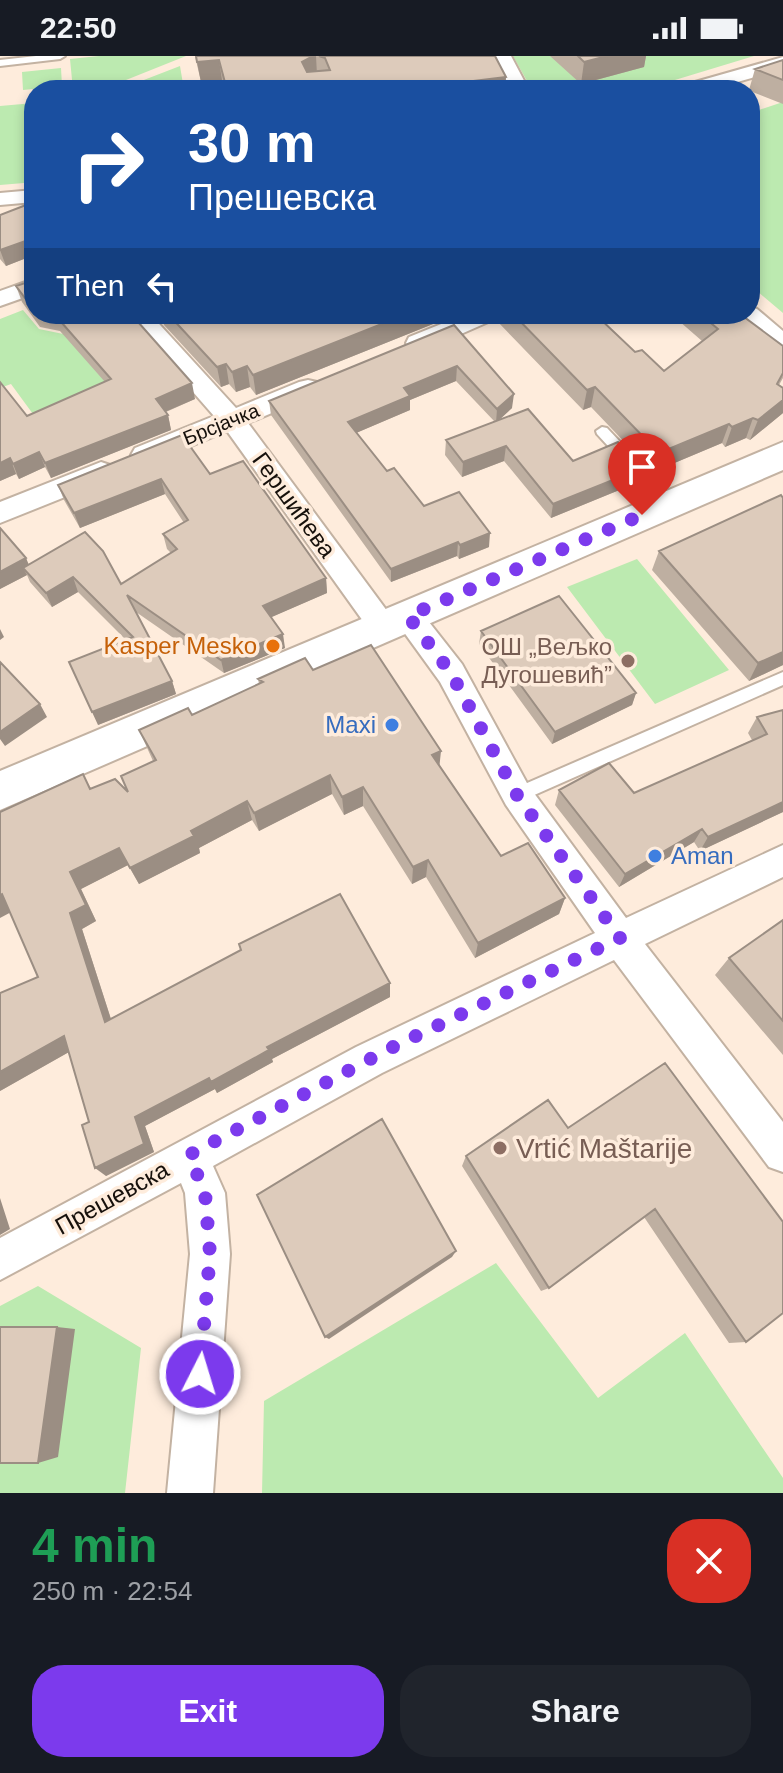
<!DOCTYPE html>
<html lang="en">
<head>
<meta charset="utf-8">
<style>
	body { margin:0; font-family:Arial,sans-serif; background:#20242c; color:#f1f3f6; height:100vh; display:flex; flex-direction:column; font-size:30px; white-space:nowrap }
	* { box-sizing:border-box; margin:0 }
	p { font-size:26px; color:#9ea1a6 }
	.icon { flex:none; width:44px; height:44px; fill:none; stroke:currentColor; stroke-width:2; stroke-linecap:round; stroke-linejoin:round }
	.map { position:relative; height:1437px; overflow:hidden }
	.panel { display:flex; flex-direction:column; background:#171b24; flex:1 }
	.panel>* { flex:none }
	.guide { position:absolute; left:24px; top:24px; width:736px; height:244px; border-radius:32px; box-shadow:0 4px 12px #0003; background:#1a4fa0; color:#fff; overflow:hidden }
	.pin { position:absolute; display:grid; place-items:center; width:68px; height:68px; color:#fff; margin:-82px -34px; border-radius:50% 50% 50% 0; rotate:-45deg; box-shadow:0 0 8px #0007 }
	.pin .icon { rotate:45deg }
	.me { position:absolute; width:88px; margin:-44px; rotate:5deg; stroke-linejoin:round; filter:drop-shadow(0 0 6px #0008) }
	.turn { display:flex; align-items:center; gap:28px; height:168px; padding:0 32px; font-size:36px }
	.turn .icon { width:104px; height:104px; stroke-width:2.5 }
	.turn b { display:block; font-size:56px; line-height:68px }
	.then { display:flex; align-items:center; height:76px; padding:0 32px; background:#0003; gap:16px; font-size:30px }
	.round { display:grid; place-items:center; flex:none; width:84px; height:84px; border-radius:32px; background:#20242c }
	.headline { display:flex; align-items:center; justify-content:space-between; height:136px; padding:0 32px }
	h1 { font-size:48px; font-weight:800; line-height:60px; color:#1e9e55 }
	.action { display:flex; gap:16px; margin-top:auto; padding:16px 32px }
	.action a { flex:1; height:92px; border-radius:32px; background:#7c3aed; color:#fff; font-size:32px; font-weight:800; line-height:92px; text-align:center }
	.action a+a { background:#20242c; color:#f1f3f6 }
	.status { display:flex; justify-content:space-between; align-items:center; height:56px; padding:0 40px; background:#171b24; direction:ltr }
	.status svg { height:22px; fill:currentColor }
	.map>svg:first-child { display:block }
	.green { fill:#bceab0 }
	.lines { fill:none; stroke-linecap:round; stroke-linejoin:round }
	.lane-casing { stroke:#c3b2a2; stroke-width:4 }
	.street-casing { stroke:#c3b2a2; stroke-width:4 }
	.secondary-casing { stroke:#c3b2a2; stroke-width:4 }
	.lane { fill:#fff; fill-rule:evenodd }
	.street { fill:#fff; fill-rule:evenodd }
	.secondary { fill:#fff; fill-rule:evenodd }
	.wall { fill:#beafa1 }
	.shaded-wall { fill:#9b8e83 }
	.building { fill:#ddcbbb; stroke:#9b8e83; stroke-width:2 }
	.route { stroke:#7c3aed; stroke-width:14; stroke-dasharray:0 25.2 }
	.food-dot { fill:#e8710a; stroke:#feecdc; stroke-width:3 }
	.education-dot { fill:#8d6e63; stroke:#feecdc; stroke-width:3 }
	.shop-dot { fill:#3f7fe0; stroke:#feecdc; stroke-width:3 }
	.labels { text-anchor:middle; stroke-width:7; stroke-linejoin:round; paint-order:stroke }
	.far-street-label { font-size:20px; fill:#16100b; stroke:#feecdc }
	.street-label { font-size:24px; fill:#16100b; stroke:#feecdc }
	.food-label { font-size:24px; fill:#c56008; stroke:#feecdc; text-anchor:end }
	.education-label { font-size:24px; fill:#785e54; stroke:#feecdc; text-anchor:end }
	.shop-label { font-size:24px; fill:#366cbe; stroke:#feecdc; text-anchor:end }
	.near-education-label { font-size:28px; fill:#785e54; stroke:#feecdc; text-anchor:start }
</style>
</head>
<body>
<div class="status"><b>22:50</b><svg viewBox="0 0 49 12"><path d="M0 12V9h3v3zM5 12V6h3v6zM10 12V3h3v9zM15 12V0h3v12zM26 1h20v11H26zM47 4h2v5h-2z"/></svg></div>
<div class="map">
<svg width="783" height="1437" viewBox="0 0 783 1437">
	<rect width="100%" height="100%" fill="#feecdc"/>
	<path class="green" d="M99,0H186L101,34H73L70,3Z
		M513,0H754L642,34H532Z
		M180,10L183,28L118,34Z
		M61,12L62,30L23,34L22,16Z
		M783,46V257L750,229V57Z
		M34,47V71L24,127L0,129V50Z
		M23,254L39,273L73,280L114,337L41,369L11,328L0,332V263Z
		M637,503L729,614L655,648L567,531Z
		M496,1207L598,1342L685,1277L783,1422V1437H262L264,1345Z
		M38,1230L141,1292L125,1437H0V1250Z"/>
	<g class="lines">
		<g class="lane-casing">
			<path id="lane" d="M36,0H65L60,3L0,10V4Z
				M602,371L607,372L674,443V451H664L597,378L596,375Z
				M783,616V629L523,744L517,746L511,744L509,739L511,734Z"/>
		</g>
		<g class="street-casing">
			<path id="street" d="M493,0H511L529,34H509Z
				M783,1V13L709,34H678L681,30Z
				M34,134V146L0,149V137Z
				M34,223V238L0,250V235Z
				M750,251L757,253L783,275V296L774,294L741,263L737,258H750Z
				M125,258H150L236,352L299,326L308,324L317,326L320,332L317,338L248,367L393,563L398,571L393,579L383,583L373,579L227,375L153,406L144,408L135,406L131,399L135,392L214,360Z
				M466,258H499L495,263L427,293H409L406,287L409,281Z
				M101,406L110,409L114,416L110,423L0,467V446Z
				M408,549L418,552L462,608L528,729L626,862L783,789V821L645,888L783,1066V1116L769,1111L614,904L382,1017L213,1110L225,1137L230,1198L213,1437H167L190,1198L185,1137L181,1127L0,1224V1182L356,991L595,877L506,749L440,626L398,568L393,560L398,552Z"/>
		</g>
		<g class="secondary-casing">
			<path id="secondary" d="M783,386V414L0,754V715Z"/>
		</g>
		<use href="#lane" class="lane"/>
		<use href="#street" class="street"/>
		<use href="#secondary" class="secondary"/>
	</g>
	<path class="wall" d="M195,0H495L506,21L505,34H224L222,24L201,26Z
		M550,0H646L644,11L581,28Z
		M783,4V48L750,35L749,34L755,13Z
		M34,158V199L6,210L0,203V159Z
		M34,227V258H131L195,343L166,356L168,359L171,374L51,422L45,411L19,423L16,418L0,425V326L27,360L105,326L60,275L40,271L22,246L16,230Z
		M162,258H438V266L256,339L250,331L236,336L229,328L221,331L164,269Z
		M498,258H628L605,267L635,296L664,315L702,285L671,258H741L783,290V322L779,329L783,332V357L750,384L746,382L725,391L722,387L653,416L591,351L583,354L497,265Z
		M454,269L512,352L498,364L573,405L639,409L634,428L551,462L504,405L462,421L445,399L446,384L495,366L456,325L410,344V354L356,377L387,415L424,450L489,491L459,503L457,500L391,526L271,359L269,345Z
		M210,418L326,522L327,537L271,561L285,592L224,617L136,556L172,625L176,638L98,669L126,584L78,536L52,551L30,526L27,519L0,533V472L26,502L28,509L121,528L171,497L167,493L163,478L184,467L165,438L80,472L64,444L58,429Z
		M783,442V609L749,625L652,514L659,495Z
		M481,575L636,637L632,649L552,688L479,588Z
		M313,614L440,710L501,800L565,842L559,858L475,902L426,821L412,828L363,750L344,759L332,738L259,775L252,764L199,792L200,797L139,828L128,809L81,833L96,865L82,873L111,963L390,927V941L272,1003L273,1006L217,1037L215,1033L145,1070L154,1096L106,1120L69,996L0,1035L38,921L83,718L91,733L128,736L153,705L139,674L192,659L259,628L258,623Z
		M783,654V756L700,795L694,786L619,831L555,749L559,734L634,737L752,684L748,677L757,661Z
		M783,864V999L715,919L729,902Z
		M665,1007L746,1286L729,1287L644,1161L549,1232L541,1235L462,1110L466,1100L568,1072Z"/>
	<path class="shaded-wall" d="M313,0H316L317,19L303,27L302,6Z
		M607,0H646L644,11L581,28L584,6Z
		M219,4L222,24L201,26L197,6Z
		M506,21L505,34H416V32Z
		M345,30V34H314Z
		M34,182V199L6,210L0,194Z
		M407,258H438V266L256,339L253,319Z
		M591,258H628L587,275Z
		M226,308L229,328L221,331L217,311Z
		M247,310L250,331L236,336L232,316Z
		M457,310L456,325L410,344V354L349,380L348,366L404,332Z
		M192,327L195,343L160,358L156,343Z
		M595,331L591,351L583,354L587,334Z
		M514,338L512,352L496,367L497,353Z
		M783,344V357L750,384L758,364Z
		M168,359L171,374L51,422L45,407Z
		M753,362L746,382L725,391L732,371Z
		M729,368L722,387L653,416L659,397Z
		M506,390L504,405L462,421L463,406Z
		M39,396L45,411L19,423L13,408Z
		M10,402L16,418L0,425V407Z
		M639,409L634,428L551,462L553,448Z
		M161,423L165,438L80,472L74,457Z
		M490,477L489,491L459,503L460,489Z
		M458,486L457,500L391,526V513Z
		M26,502L32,516L23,512L27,519L0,533V516Z
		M73,521L78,536L52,551L46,537Z
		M326,522L327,537L265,564L263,550Z
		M0,573L4,581L0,584Z
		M283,578L285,592L224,617L221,604Z
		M783,596V609L749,625L758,607Z
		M172,625L176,638L98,669L92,656Z
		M636,637L632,649L552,688L555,676Z
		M40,648L47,661L5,690L0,683V676Z
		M441,695L439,714L432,699Z
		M330,719L332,738L259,775L254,757Z
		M363,731V750L344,759L342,741Z
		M247,745L252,764L199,792L200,797L139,828L130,812L191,775Z
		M783,746V756L700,795L708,781Z
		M702,773L694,786L619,831L625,818Z
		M119,792L128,809L81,833L96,865L82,873L116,979L105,966L70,857V816Z
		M428,804L426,821L412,828L413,811Z
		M2,838L15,854L0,862V839Z
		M565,842L559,858L475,902L478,887Z
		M390,927V941L272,1003L273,1006L217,1037L215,1033L145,1070L154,1096L106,1120L95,1112L135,1061Z
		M64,980L76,992L0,1035V1016Z
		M0,1142L10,1173L0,1179Z
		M456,1195L452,1201L329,1283L325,1281Z
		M57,1271L75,1273L58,1401L38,1407Z"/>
	<path class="building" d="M196,0H313L302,6L307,16L330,14L325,2L319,0H495L506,21L416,32L418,34H346L345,30L314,34H227L219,4L197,6Z
		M578,0H607L584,6Z
		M783,4V24L755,13Z
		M691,30L693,34H675Z
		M26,149L34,158V182L0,194V159Z
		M28,226L34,227V254L16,230Z
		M48,258H131L192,327L156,343L168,359L45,407L39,396L13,408L10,402L0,407V326L27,360L111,323L55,259Z
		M168,258H407L253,319L247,310L232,316L226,308L217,311Z
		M513,258H595L635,296L642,294L664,315L718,273L700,258H740L783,290V317L777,328L783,332V344L758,364L753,362L732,371L729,368L659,397L595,331L587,334Z
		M454,269L514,338L497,353L457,310L404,332L410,340L348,366L387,415L394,412L424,450L459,436L490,477L460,489L458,486L391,513L269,345Z
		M528,353L573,405L618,386L639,409L635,411L638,414L553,448L506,390L463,406L446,384Z
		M182,379L210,418L243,405L326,522L263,550L283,578L221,604L127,539L172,625L92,656L69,606L133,581L73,521L46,537L23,512L85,476L103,495L121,528L177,493L163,478L188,464L161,423L74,457L58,429Z
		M781,439L783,442V596L758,607L659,495Z
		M0,472L26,502L0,516Z
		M559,540L636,637L555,676L481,575Z
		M371,589L441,695L432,699L501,800L528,787L565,842L478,887L428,804L413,811L363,731L342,741L330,719L254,757L247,745L191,775L194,780L130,812L119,792L70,816L86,849L70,857L105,966L241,894L239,888L340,838L390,927L267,991L269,994L211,1026L209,1022L135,1061L144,1088L95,1112L82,1069L89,1066L64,980L0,1016V937L38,921L2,838L0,839V756L83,718L90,733L115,723L128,736L121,720L156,704L139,674L188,652L192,659L263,626L258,623L305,602L313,614Z
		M0,606L40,648L0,676Z
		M783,654V746L708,781L702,773L625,818L559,734L609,707L634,737L767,678L757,661Z
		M783,864V965L729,902Z
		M665,1007L783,1166V1257L746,1286L655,1153L549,1232L466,1100L548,1044L568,1072Z
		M382,1063L456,1195L325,1281L257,1139Z
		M0,1271H57L38,1407H0Z"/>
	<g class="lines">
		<path class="route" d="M200,1318L210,1198L205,1137L189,1099L395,990L620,882L517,739L451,617L408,560L642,459"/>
	</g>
	<circle class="food-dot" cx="273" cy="590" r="8"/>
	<g class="education-dot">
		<circle cx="628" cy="605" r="8"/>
		<circle cx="500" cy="1092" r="8"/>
	</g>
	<g class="shop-dot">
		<circle cx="392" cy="669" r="8"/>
		<circle cx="655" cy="800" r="8"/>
	</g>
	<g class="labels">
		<g class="far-street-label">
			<text transform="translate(221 368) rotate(-22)" y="7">Брсјачка</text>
		</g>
		<g class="street-label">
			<text transform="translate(294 449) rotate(54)" y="8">Гершићева</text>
			<text transform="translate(112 1142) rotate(-29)" y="8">Прешевска</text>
		</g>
		<g class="food-label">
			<text x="257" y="598">Kasper Mesko</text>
		</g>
		<g class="education-label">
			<text x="612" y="599">ОШ „Вељко<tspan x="612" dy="28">Дугошевић”</tspan></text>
		</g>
		<g class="shop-label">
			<text x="376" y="677">Maxi</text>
			<text x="671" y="808" text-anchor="start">Aman</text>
		</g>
		<g class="near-education-label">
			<text x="516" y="1102">Vrtić Maštarije</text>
		</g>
	</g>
</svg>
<div class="pin" style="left:642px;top:459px;background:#d93025"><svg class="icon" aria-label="arrive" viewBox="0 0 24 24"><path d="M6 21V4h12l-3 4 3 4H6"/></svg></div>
<svg class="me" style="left:200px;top:1318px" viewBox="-20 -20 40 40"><circle r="17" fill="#7c3aed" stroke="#fff" stroke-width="3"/><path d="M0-11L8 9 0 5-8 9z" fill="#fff"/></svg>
<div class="guide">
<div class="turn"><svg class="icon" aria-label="right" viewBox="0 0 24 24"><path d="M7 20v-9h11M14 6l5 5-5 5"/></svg><div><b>30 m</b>Прешевска</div></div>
<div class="then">Then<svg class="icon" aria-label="left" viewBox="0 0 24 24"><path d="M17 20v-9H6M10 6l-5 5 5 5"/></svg></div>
</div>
</div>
<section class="panel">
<div class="headline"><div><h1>4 min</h1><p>250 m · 22:54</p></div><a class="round" style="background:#d93025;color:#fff"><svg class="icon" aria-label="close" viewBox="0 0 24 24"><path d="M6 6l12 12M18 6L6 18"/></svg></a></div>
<div class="action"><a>Exit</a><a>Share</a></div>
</section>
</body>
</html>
